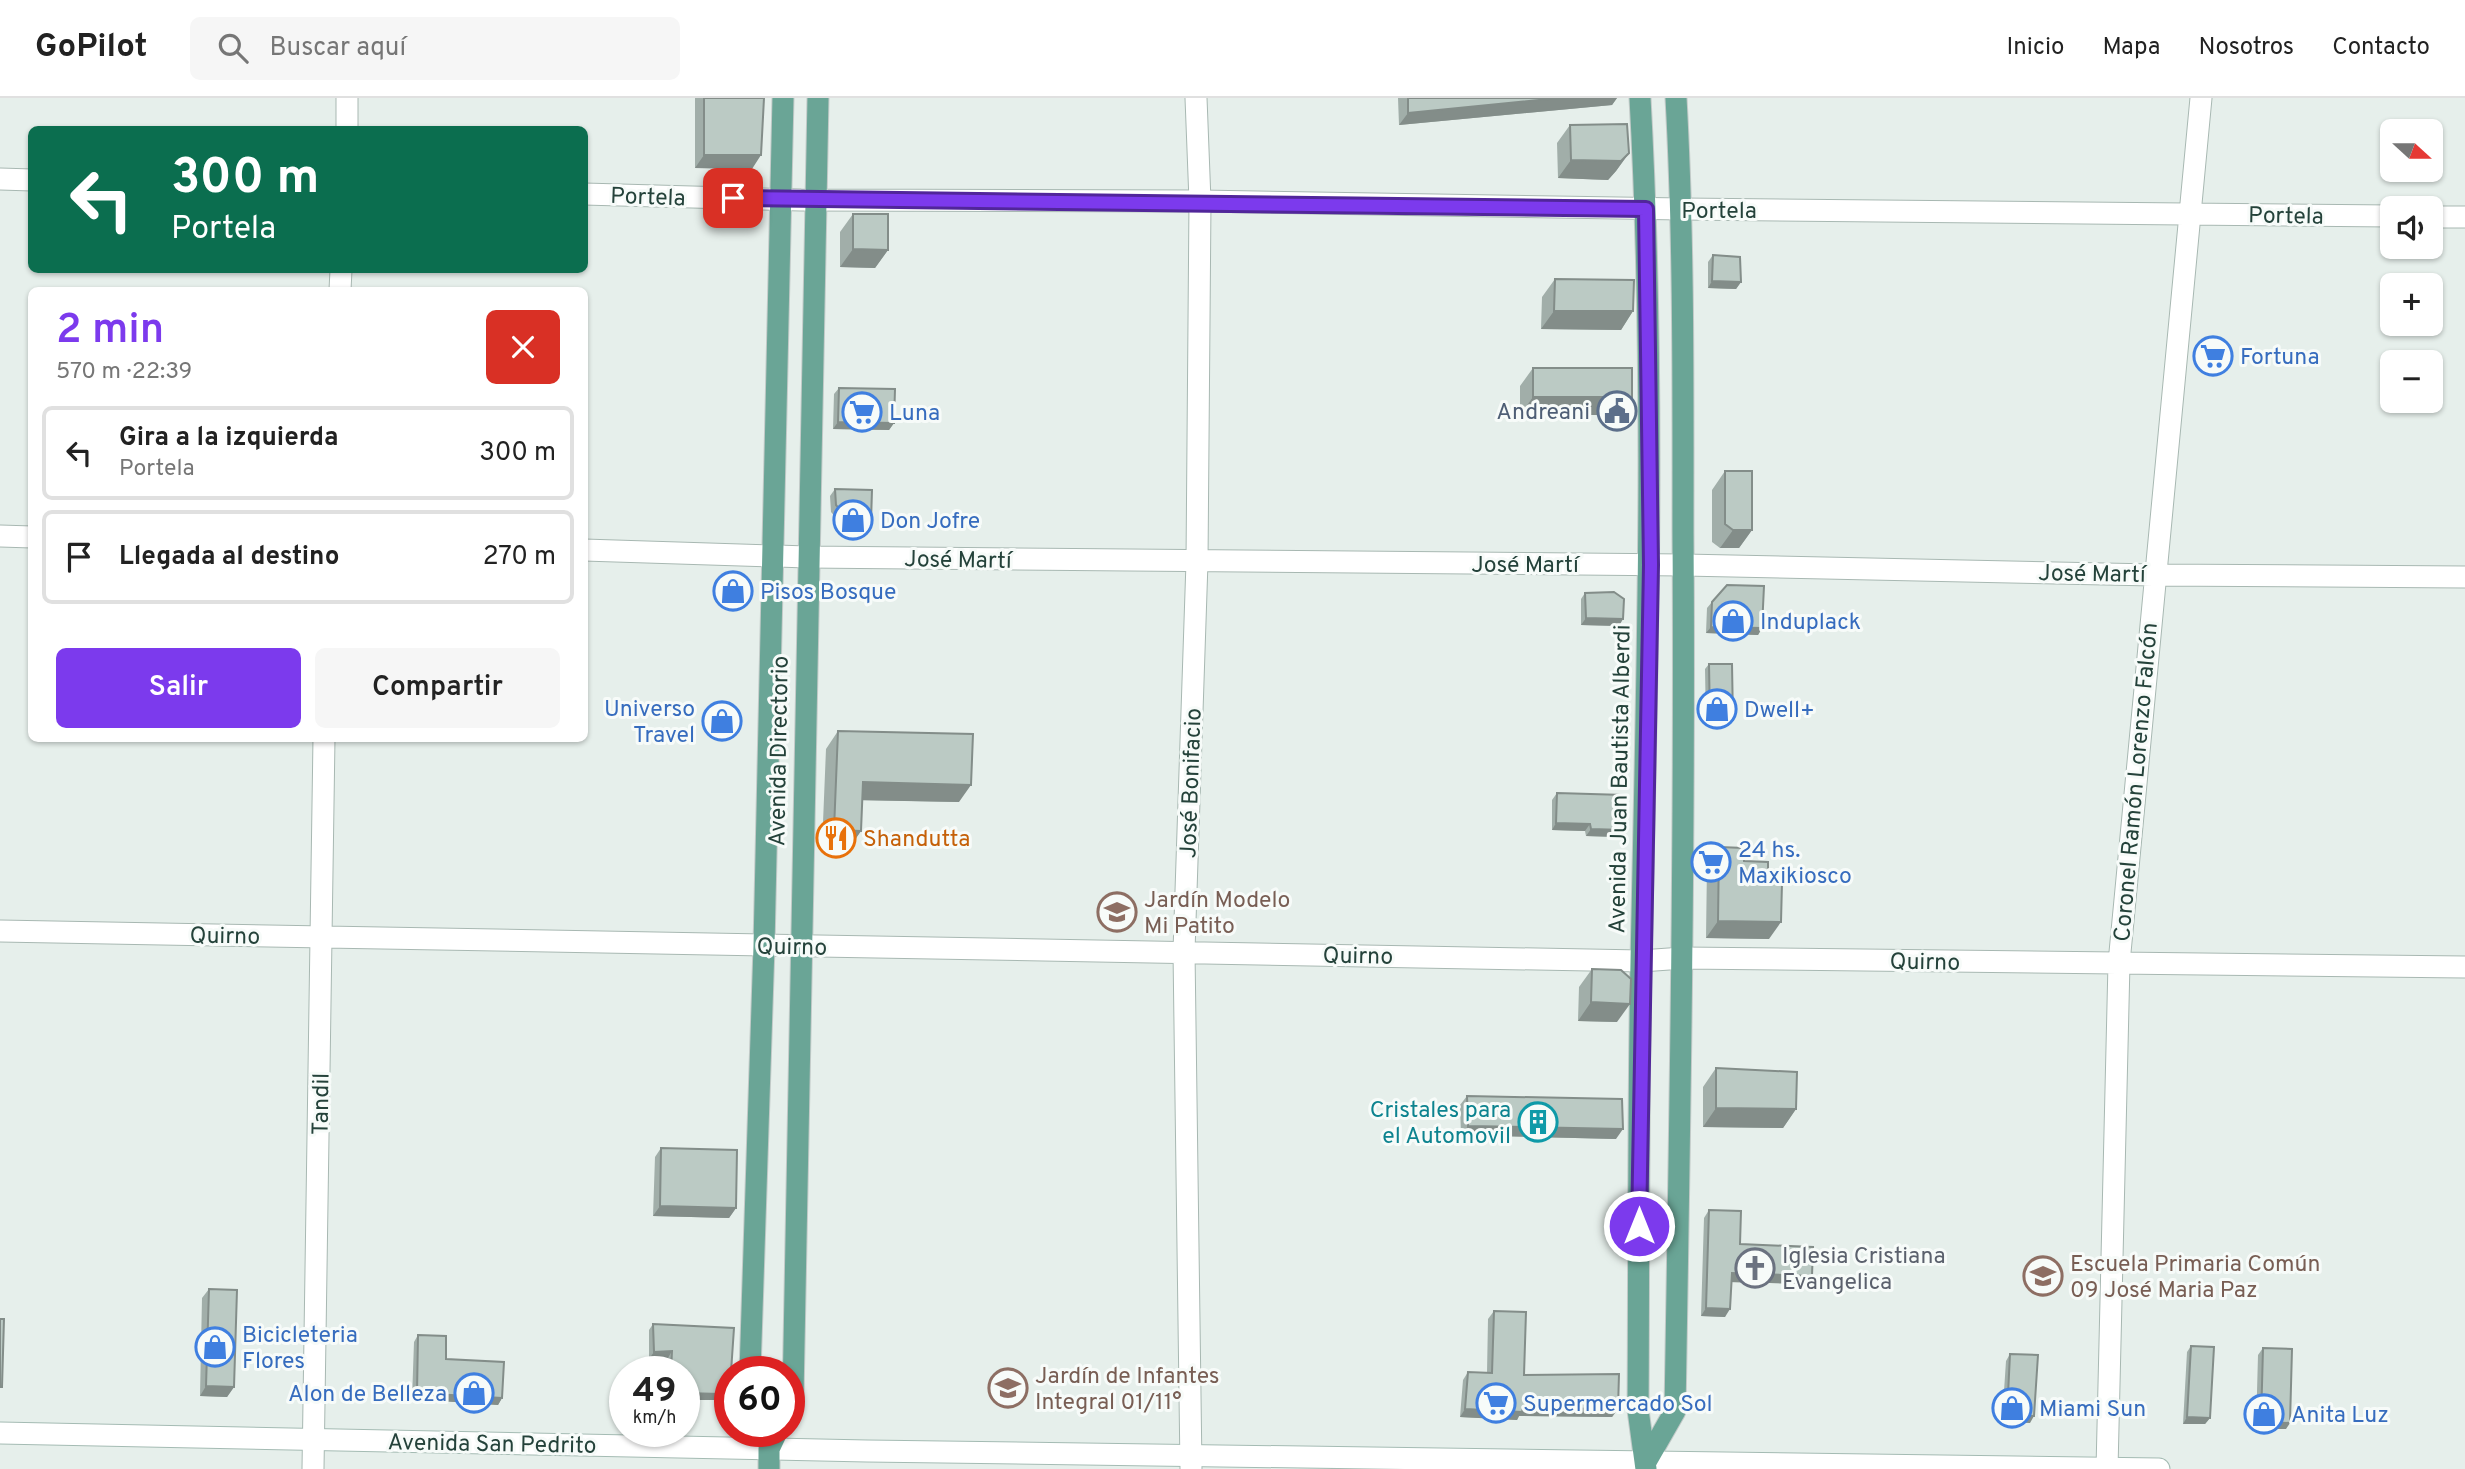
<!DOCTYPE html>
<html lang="es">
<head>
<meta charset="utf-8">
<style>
	body { margin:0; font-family:Overpass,sans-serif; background:#f6f6f6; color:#222; height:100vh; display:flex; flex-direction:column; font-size:26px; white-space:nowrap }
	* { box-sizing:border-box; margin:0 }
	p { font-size:23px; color:#767676 }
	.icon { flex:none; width:38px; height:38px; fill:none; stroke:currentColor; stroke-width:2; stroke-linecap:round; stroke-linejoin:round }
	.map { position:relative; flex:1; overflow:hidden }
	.drawer { position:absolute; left:28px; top:189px; width:560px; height:455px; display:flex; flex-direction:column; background:#fff; border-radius:10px; box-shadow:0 2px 5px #0004 }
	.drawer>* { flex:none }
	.guide { position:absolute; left:28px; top:28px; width:560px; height:147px; border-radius:10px; box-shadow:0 2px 5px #0004; background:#0b6e4f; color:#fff; overflow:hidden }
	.needle { width:46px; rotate:111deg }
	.tools { position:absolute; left:2380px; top:21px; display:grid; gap:14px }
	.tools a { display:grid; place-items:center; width:63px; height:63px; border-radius:10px; background:#fff; box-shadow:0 2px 5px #0004; font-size:35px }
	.speed { position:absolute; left:609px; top:1258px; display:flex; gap:14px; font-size:35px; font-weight:700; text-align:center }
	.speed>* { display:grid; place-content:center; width:91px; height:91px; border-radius:50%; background:#fff; box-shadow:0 2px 5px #0004; line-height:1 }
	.speed small { font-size:18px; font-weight:400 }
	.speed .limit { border:10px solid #d22; background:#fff; color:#111 }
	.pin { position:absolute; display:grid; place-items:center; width:60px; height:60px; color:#fff; margin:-30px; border-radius:14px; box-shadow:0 4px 10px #0006 }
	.me { position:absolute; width:77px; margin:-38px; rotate:0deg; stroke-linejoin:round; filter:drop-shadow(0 0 5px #0008) }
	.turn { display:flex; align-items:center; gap:24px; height:147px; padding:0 28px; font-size:32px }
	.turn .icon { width:91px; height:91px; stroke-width:2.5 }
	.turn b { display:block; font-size:49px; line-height:60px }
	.round { display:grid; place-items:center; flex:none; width:74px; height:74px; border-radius:10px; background:#f6f6f6 }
	.summary { display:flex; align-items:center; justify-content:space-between; height:119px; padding:0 28px }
	h1 { font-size:42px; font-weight:600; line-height:52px; color:#7c3aed }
	.primary-button { display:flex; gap:14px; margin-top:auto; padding:14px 28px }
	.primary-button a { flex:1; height:80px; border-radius:10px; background:#7c3aed; color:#fff; font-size:28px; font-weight:600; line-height:80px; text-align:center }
	.primary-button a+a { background:#f6f6f6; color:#222 }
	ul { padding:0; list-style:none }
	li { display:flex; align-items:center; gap:21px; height:94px; margin:0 14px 10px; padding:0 14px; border:4px solid #e0e0e0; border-radius:10px }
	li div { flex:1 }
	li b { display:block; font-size:26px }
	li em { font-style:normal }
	header { display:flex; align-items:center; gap:42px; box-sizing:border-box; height:98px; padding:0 35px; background:#fff; border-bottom:2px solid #e0e0e0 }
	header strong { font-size:33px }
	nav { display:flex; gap:38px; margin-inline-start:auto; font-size:24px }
	.search { width:490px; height:63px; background:#f6f6f6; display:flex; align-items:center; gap:18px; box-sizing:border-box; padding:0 24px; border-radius:10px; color:#767676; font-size:26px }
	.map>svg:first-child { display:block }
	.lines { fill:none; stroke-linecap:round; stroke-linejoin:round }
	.minor-casing { stroke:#a8b8b2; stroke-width:23 }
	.tertiary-casing { stroke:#a8b8b2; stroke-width:23 }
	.secondary-casing { stroke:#a4bbb3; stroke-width:23 }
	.primary-casing { stroke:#c2cac8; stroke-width:23 }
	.minor { stroke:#fff; stroke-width:21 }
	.tertiary { stroke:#fff; stroke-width:21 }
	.secondary { stroke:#fff; stroke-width:21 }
	.primary { stroke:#6aa596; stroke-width:21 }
	.wall { fill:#a1aea9 }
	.shaded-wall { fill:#838d89 }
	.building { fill:#bbcac4; stroke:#838d89; stroke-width:2 }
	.route-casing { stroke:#51269a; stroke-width:18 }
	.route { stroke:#7c3aed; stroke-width:12 }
	.labels { text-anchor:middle; stroke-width:6; stroke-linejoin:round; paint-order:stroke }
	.street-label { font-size:23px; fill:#24423a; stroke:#f7fbf9 }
	.shop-label { font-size:23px; fill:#366cbe; stroke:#f7fbf9; text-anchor:start }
	.service-label { font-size:23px; fill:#4e5e75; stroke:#f7fbf9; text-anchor:end }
	.food-label { font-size:23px; fill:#c56008; stroke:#f7fbf9; text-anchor:start }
	.education-label { font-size:23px; fill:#785e54; stroke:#f7fbf9; text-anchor:start }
	.culture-label { font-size:23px; fill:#0d838f; stroke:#f7fbf9; text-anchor:end }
	.worship-label { font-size:23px; fill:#5b616d; stroke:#f7fbf9; text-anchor:start }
</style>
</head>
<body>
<header>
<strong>GoPilot</strong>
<div class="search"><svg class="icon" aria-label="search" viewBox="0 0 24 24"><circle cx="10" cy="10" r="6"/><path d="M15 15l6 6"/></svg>Buscar aquí</div>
<nav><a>Inicio</a><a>Mapa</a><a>Nosotros</a><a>Contacto</a></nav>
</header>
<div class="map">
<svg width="2465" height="1371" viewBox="0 0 2465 1371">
	<rect width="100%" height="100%" fill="#e6efeb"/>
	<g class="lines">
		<g class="minor-casing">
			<path id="minor" d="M347,32V0
				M1682,111L2392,118
				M2431,119H2465
				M340,192L341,172
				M0,438L32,439
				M584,452L807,459L1684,467L2153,477L2465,479
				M0,833L1641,863L1683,860L2465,869
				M313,1371L324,640
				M1191,1371L1184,853L1197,464L1200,103L1196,0
				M2107,1371L2119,865L2201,0"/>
		</g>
		<g class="tertiary-casing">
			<path id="tertiary" d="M0,81L32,82
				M584,96L801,102L1200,103L1682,111"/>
		</g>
		<g class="secondary-casing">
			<path id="secondary" d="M0,1335L867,1353L2159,1371"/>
		</g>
		<g class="primary-casing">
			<path id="primary" d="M1640,0C1656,288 1647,576 1641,864C1638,1013 1639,1163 1638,1312L1646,1371
				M750,1274L764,848L783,0
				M789,1307L793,1299L818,0
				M1647,1362L1675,1313C1680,1020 1685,728 1683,435C1683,290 1684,145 1676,0
				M769,1371V1351L777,1334"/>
		</g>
		<use href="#minor" class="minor"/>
		<use href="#tertiary" class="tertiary"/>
		<use href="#secondary" class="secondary"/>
		<use href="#primary" class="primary"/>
	</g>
	<path class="wall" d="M695,0H764L752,71L695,70Z
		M1398,0H1617L1612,7L1399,27Z
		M1570,27L1629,55L1616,73L1608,82L1558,80L1557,45Z
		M853,116L888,152L875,170L840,169V134Z
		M1713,157L1741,184L1736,191L1708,190V164Z
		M1555,181L1633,213L1621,232L1541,231L1542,199Z
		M1533,270L1619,317H1520V288Z
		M839,290L894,325L889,332L833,331L834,296Z
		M1725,373L1752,432L1739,450H1720L1712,444V392Z
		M835,391L867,430H845L831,414L830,398Z
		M1585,495L1619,528L1581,527V501Z
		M1712,504L1762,530L1758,537L1706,535L1707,510Z
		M1709,566L1729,627H1706L1705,571Z
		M838,633L959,704L862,702L861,733L849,750L822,749L826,651Z
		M1557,695L1618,739L1586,738L1585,733L1552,732V702Z
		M1719,749L1744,763L1768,785L1769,841L1706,840L1707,766Z
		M1592,871L1617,924L1578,923L1579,889Z
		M1716,970L1796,1011L1783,1030L1703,1029V989Z
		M1467,998L1616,1041L1461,1037L1460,1007Z
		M661,1050L736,1110L729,1120L653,1118L655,1059Z
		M1709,1112L1740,1146L1812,1178L1806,1186L1732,1184L1725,1219L1701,1218L1704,1120Z
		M209,1191L234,1289L227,1299L200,1298L202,1200Z
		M1494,1213L1524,1277L1618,1311L1612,1319L1519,1318L1517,1322L1460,1319L1463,1282L1468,1274L1487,1275L1488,1221Z
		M653,1226L716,1302H684V1274H667L668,1260L649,1261V1232Z
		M418,1237L446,1261L502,1300L498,1307L412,1301L414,1244Z
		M2191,1248L2210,1320L2205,1326H2183L2187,1254Z
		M2263,1250L2286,1331H2256L2258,1257Z
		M2010,1256L2030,1325L2002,1323L2006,1263Z"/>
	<path class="shaded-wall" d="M1559,0H1617L1612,7L1399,27L1408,15Z
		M1629,55L1616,73L1608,82L1558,80L1571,62Z
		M704,57H761L752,71L695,70Z
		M853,151L888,152L875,170L840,169Z
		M1712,183L1741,184L1736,191L1708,190Z
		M1554,213H1633L1621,232L1541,231Z
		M1533,299H1632L1619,317H1520Z
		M838,324L894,325L889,332L833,331Z
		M850,424H871L867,430H845Z
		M1733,432H1752L1739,450H1720Z
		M1586,520L1623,521L1619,528L1581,527Z
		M1711,529L1762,530L1758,537L1706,535Z
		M1710,622H1733L1729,627H1706Z
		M863,684L971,687L959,704L850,702Z
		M1556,725L1590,726L1585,733L1552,732Z
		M1591,731L1623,732L1618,739L1586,738Z
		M834,732L861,733L849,750L822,749Z
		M1718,823L1781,824L1769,841L1706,840Z
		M1591,904L1630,906L1617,924L1578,923Z
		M1716,1010L1796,1011L1783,1030L1703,1029Z
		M1468,1028L1623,1031L1616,1041L1461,1037Z
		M660,1108L736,1110L729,1120L653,1118Z
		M1732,1175L1812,1178L1806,1186L1726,1184Z
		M1706,1210L1730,1211L1725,1219L1701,1218Z
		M672,1253L668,1260L649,1261L654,1254Z
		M730,1285L716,1302H684V1295Z
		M206,1288L234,1289L227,1299L200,1298Z
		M417,1295L502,1300L498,1307L412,1301Z
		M1523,1310L1618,1311L1612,1319L1519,1318L1517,1322L1460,1319L1465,1311Z
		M2007,1317L2034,1318L2030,1325L2002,1323Z
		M2187,1319L2210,1320L2205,1326H2183Z
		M2261,1324L2290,1325L2286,1331H2256Z"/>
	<path class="building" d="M704,0H764L761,57H704Z
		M1408,0H1559L1408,15Z
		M1627,26L1629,55L1621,63L1571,62L1570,27Z
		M853,116H888V152L853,151Z
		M1713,157L1740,159L1741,184L1712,183Z
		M1555,181L1634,182L1633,213H1554Z
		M1533,270H1632V299H1533Z
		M839,290L895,291L894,325L838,324Z
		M1725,373H1752V432H1733L1725,426Z
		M835,391L872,392L871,424H850L836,407Z
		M1727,487L1764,488L1762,530L1711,529L1712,504Z
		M1614,494L1624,501L1623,521L1586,520L1585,495Z
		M1709,566H1732L1733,622H1710Z
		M838,633L973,636L971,687L863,684L861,733L834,732Z
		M1557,695L1624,697L1623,732L1591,731L1590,726L1556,725Z
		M1719,749L1744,750V763L1768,764V785H1782L1781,824L1718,823Z
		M1592,871L1621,872L1631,881L1630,906L1591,904Z
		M1716,970L1797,974L1796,1011L1716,1010Z
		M1467,998L1622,1001L1623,1031L1468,1028Z
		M661,1050L737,1052L736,1110L660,1108Z
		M1709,1112L1741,1113L1740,1146L1813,1149L1812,1178L1732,1175L1730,1211L1706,1210Z
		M209,1191L237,1192L234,1289L206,1288Z
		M1494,1213L1526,1214L1524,1277L1619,1276L1618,1311L1523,1310L1522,1314L1465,1311L1468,1274L1492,1275Z
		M0,1221H4L2,1289H0Z
		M653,1226L734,1230L731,1274H730V1285L721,1296L684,1295V1274H671L672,1253L654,1254Z
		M418,1237L446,1238V1261L504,1264L502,1300L417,1295Z
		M2191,1248L2214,1249L2210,1320L2187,1319Z
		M2263,1250L2292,1251L2290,1325L2261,1324Z
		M2010,1256L2038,1257L2034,1318L2007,1317Z"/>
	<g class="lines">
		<g class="route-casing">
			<path id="route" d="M733,100L1646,111L1651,467L1639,1128"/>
		</g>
		<use href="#route" class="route"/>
	</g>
	<defs>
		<g id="supermarket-ring" transform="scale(2.0125)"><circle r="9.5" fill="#f7fbf9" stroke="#3f7fe0" stroke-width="1.5"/><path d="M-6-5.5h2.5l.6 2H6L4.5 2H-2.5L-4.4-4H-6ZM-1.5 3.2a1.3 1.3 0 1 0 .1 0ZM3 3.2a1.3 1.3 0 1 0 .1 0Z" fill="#3f7fe0"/></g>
		<g id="civic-ring" transform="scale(2.0125)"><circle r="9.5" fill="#f7fbf9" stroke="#5c6f8a" stroke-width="1.5"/><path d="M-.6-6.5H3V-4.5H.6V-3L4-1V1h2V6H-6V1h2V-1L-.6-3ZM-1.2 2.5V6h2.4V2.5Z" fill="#5c6f8a"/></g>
		<g id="shop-ring" transform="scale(2.0125)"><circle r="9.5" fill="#f7fbf9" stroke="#3f7fe0" stroke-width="1.5"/><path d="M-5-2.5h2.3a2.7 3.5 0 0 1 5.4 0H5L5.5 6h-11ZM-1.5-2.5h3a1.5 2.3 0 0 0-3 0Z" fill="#3f7fe0"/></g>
		<g id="restaurant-ring" transform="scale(2.0125)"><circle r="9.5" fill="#f7fbf9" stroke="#e8710a" stroke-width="1.5"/><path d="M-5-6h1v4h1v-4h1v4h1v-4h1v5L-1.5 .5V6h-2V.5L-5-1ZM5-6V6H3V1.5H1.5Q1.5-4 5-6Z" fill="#e8710a"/></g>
		<g id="school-ring" transform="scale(2.0125)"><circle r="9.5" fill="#f7fbf9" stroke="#8d6e63" stroke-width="1.5"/><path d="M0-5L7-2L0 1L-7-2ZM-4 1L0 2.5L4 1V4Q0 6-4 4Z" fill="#8d6e63"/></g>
		<g id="building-ring" transform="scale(2.0125)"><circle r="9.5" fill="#f7fbf9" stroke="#0f9aa8" stroke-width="1.5"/><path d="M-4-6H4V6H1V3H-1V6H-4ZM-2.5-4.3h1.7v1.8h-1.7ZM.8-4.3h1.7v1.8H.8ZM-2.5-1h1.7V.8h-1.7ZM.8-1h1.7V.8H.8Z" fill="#0f9aa8"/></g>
		<g id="church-ring" transform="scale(2.0125)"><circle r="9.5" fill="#f7fbf9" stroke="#6b7280" stroke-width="1.5"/><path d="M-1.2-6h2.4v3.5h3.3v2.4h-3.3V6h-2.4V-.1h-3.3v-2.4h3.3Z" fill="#6b7280"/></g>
	</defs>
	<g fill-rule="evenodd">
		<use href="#supermarket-ring" x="2213" y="258"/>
		<use href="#civic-ring" x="1617" y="313"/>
		<use href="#supermarket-ring" x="862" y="314"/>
		<use href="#shop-ring" x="853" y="422"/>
		<use href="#shop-ring" x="733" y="493"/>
		<use href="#shop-ring" x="1733" y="523"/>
		<use href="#shop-ring" x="1717" y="611"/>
		<use href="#shop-ring" x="722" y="623"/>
		<use href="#restaurant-ring" x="836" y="740"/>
		<use href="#supermarket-ring" x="1711" y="764"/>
		<use href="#school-ring" x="1117" y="814"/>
		<use href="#building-ring" x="1538" y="1024"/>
		<use href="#church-ring" x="1755" y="1170"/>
		<use href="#school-ring" x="2043" y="1178"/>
		<use href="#shop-ring" x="215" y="1249"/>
		<use href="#school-ring" x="1008" y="1290"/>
		<use href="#shop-ring" x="474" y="1295"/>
		<use href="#supermarket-ring" x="1496" y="1305"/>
		<use href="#shop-ring" x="2012" y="1310"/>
		<use href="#shop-ring" x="2264" y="1316"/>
	</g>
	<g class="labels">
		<g class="street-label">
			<text transform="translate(648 98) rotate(2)" y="8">Portela</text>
			<text x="1719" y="120">Portela</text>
			<text transform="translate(2286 117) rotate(1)" y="8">Portela</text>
			<text transform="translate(958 461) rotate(1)" y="8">José Martí</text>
			<text x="1525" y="474">José Martí</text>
			<text transform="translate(2092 475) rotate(1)" y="8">José Martí</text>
			<text transform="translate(778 653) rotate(-89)" y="8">Avenida Directorio</text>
			<text transform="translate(1619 681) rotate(-89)" y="8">Avenida Juan Bautista Alberdi</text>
			<text transform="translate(2135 684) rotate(-85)" y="8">Coronel Ramón Lorenzo Falcón</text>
			<text transform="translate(1190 685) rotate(-88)" y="8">José Bonifacio</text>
			<text transform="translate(225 837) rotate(1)" y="8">Quirno</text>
			<text transform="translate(792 848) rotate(1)" y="8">Quirno</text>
			<text transform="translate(1358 857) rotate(1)" y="8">Quirno</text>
			<text transform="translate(1925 863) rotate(1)" y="8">Quirno</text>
			<text transform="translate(320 1006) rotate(-89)" y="8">Tandil</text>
			<text transform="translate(492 1345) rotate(1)" y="8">Avenida San Pedrito</text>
		</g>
		<g class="shop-label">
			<text x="2240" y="266">Fortuna</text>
			<text x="889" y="322">Luna</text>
			<text x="880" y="430">Don Jofre</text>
			<text x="760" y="501">Pisos Bosque</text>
			<text x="1760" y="531">Induplack</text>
			<text x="695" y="618" text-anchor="end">Universo<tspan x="695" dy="26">Travel</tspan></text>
			<text x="1744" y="619">Dwell+</text>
			<text x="1738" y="759">24 hs.<tspan x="1738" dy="26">Maxikiosco</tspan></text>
			<text x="242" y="1244">Bicicleteria<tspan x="242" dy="26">Flores</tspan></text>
			<text x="447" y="1303" text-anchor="end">Alon de Belleza</text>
			<text x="1523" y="1313">Supermercado Sol</text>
			<text x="2039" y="1318">Miami Sun</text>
			<text x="2291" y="1324">Anita Luz</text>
		</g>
		<g class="service-label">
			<text x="1590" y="321">Andreani</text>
		</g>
		<g class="food-label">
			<text x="863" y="748">Shandutta</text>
		</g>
		<g class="education-label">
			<text x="1144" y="809">Jardín Modelo<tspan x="1144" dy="26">Mi Patito</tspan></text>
			<text x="2070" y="1173">Escuela Primaria Común<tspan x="2070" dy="26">09 José Maria Paz</tspan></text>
			<text x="1035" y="1285">Jardín de Infantes<tspan x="1035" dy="26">Integral 01/11°</tspan></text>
		</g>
		<g class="culture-label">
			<text x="1511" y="1019">Cristales para<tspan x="1511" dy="26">el Automovil</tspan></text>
		</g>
		<g class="worship-label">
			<text x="1782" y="1165">Iglesia Cristiana<tspan x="1782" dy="26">Evangelica</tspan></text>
		</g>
	</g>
</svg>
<div class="tools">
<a><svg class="needle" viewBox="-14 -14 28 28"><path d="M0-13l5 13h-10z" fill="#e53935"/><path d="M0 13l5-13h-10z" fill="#767676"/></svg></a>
<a><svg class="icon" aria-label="sound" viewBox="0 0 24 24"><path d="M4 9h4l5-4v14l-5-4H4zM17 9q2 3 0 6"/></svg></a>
<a>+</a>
<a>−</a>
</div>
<div class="speed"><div>49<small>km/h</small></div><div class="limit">60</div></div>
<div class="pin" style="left:733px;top:100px;background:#d93025"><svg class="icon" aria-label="arrive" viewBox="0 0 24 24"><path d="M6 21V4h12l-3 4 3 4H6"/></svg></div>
<svg class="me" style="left:1639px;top:1128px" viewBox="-20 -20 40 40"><circle r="17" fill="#7c3aed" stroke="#fff" stroke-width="3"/><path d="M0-11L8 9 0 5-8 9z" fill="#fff"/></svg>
<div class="guide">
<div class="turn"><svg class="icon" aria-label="left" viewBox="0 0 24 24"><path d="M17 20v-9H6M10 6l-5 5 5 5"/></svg><div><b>300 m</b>Portela</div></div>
</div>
<section class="drawer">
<div class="summary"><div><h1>2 min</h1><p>570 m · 22:39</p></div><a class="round" style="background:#d93025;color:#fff"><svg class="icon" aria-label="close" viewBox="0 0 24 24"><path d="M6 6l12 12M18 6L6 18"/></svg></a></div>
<ul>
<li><svg class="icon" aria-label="left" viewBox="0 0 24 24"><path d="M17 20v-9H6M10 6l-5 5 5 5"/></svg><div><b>Gira a la izquierda</b><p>Portela</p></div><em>300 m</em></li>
<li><svg class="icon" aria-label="arrive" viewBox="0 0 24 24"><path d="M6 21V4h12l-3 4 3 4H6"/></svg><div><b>Llegada al destino</b></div><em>270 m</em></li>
</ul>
<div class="primary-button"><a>Salir</a><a>Compartir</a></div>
</section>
</div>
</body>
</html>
